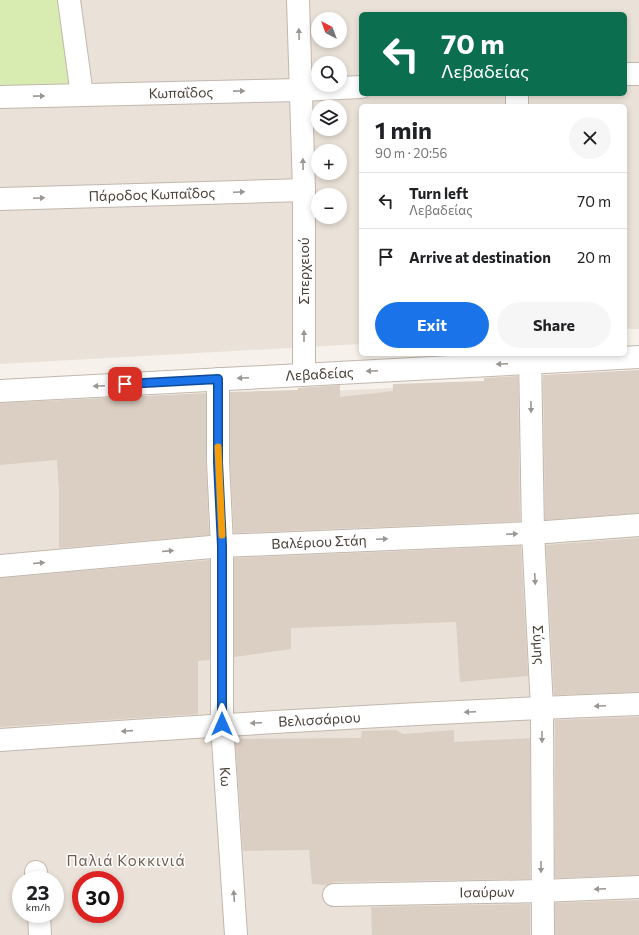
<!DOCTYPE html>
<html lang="en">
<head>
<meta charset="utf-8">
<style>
	body { margin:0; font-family:Commissioner,sans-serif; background:#f6f6f6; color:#202124; height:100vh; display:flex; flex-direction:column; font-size:15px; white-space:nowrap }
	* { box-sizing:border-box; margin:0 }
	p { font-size:13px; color:#757577 }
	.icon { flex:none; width:22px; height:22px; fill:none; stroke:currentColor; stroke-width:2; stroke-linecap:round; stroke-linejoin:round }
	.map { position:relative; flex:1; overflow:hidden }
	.panel { position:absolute; left:359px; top:104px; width:268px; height:252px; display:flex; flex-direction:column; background:#fff; border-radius:6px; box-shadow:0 2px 6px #0003 }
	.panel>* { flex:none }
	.guide { position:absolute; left:359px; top:12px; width:268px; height:84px; border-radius:6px; box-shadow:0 2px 6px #0003; background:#0b6e4f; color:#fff; overflow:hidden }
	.needle { width:26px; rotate:319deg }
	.controls { position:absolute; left:311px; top:12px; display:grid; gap:8px }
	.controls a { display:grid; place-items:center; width:36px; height:36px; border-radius:50%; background:#fff; box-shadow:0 2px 6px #0003; font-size:20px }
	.speed { position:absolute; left:12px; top:871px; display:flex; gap:8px; font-size:20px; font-weight:700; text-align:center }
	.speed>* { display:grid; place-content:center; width:52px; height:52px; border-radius:50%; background:#fff; box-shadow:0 2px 6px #0003; line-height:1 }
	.speed small { font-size:10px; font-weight:400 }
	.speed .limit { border:6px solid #d22; background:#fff; color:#111 }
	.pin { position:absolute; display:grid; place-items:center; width:34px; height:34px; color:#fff; margin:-17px; border-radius:8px; box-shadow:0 2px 6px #0006 }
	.me { position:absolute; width:44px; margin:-22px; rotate:0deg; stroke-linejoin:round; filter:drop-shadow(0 0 3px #0008) }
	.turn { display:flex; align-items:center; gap:14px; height:84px; padding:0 16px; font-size:18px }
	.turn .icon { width:52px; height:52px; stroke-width:2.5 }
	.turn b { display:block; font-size:28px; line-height:34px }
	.round { display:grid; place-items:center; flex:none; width:42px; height:42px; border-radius:21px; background:#f6f6f6 }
	.summary { display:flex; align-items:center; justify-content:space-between; height:68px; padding:0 16px }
	h1 { font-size:24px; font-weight:700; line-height:30px }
	.primary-button { display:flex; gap:8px; margin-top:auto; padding:8px 16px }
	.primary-button a { flex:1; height:46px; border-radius:24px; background:#1a73e8; color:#fff; font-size:16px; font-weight:700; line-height:46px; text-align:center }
	.primary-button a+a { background:#f6f6f6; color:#202124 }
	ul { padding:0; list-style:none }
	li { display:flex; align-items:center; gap:12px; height:56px; padding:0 16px; border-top:1px solid #e0e0e0 }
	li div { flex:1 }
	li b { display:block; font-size:15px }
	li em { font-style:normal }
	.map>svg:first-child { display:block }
	.residential { fill:#eae2d8; fill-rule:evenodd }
	.green { fill:#d8ecb1 }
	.building { fill:#dbcec2 }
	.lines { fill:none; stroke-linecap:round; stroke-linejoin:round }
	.minor-casing { stroke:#c2b7ac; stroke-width:24 }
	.minor { stroke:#fff; stroke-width:22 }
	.oneway { fill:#9b9691 }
	.route-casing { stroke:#114b97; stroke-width:10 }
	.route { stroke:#1a73e8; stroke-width:7 }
	.slow { stroke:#f59e0b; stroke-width:7 }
	.labels { text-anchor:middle; stroke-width:3; stroke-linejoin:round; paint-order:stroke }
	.street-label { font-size:14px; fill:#4a4137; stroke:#fff }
	.neighbourhood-label { font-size:15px; letter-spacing:1px; fill:#6e5d4e; stroke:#fff }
</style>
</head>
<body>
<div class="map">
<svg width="639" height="935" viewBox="0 0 639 935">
	<rect width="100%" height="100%" fill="#f6f1ea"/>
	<path class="residential" d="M0,0H639V329H625V106H361V344L0,364ZM361,14H625V94H361ZM318,19H340V41H318ZM318,63H340V85H318ZM318,107H340V129H318ZM318,151H340V173H318ZM318,195H340V217H318Z
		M639,375V935H0V408ZM21,880H55V914H21ZM81,880H115V914H81Z"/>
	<path class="green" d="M0,0H69L82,95L0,97Z"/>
	<path class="building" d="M639,370V513L545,520L543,375Z
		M518,376L520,521L234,533L230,461V392L298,390V388L340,385V397L393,391V384L484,381V378Z
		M206,393V462L209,535L59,548V492L57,460L0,465V403Z
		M639,538V692L554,695L546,545Z
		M521,546L528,676L460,682L456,622L291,628V649L234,657V558Z
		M210,560V660L198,661V714L0,727V578Z
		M639,717V875L555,878V720Z
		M396,730L403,734L454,730V742L530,738V879L334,882L327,885L312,884L309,850L243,851L235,739L361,738L362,731Z
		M639,900V935H555V903Z
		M530,904V935H372L371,907Z"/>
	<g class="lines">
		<g class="minor-casing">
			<g id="minor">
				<path d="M69,0L82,95"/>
				<path d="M298,0L304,190V375"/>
				<path d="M625,74H639"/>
				<path d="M517,94V106"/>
				<path id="s1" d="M0,97L301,90L361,87"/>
				<path id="s2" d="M0,199L304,190"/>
				<path id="s3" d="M530,354L533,533L542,708L543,935"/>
				<path id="s4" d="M218,379V461L222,546V725L236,935"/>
				<path id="s5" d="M0,391L639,357"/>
				<path id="s6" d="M0,566L222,546L533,533L639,525"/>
				<path id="s7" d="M0,740C213,725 426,712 639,704"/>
				<path d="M36,872L37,880"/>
				<path id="s8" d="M334,895L541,891L639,887"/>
				<path d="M39,914L40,935"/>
			</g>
		</g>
		<use href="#minor" class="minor"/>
	</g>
	<defs><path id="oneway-solid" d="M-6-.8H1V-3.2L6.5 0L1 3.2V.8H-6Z"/></defs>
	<g class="oneway">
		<use href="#oneway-solid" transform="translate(299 34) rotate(-92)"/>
		<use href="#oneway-solid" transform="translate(239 91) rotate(-1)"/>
		<use href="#oneway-solid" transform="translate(39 96) rotate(-1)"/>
		<use href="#oneway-solid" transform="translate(303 164) rotate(-91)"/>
		<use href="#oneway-solid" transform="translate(239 192) rotate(-2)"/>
		<use href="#oneway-solid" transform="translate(39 198) rotate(-2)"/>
		<use href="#oneway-solid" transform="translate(304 336) rotate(-90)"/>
		<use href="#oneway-solid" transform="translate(502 364) rotate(177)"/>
		<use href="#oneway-solid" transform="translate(372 371) rotate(177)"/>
		<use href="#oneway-solid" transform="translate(243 378) rotate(177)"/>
		<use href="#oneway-solid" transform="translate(99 386) rotate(177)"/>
		<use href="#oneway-solid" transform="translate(531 407) rotate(89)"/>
		<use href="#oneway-solid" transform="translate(512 534) rotate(-2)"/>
		<use href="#oneway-solid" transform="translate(382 539) rotate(-2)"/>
		<use href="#oneway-solid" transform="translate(168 551) rotate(-5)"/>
		<use href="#oneway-solid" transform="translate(39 563) rotate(-5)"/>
		<use href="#oneway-solid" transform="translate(535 579) rotate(87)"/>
		<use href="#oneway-solid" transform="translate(600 706) rotate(178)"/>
		<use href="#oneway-solid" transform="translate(470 712) rotate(177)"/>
		<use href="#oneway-solid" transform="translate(256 723) rotate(177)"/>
		<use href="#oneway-solid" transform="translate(127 731) rotate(176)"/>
		<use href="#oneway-solid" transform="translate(542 737) rotate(90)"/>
		<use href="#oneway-solid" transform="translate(541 867) rotate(90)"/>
		<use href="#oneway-solid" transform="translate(600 889) rotate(178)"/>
		<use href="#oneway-solid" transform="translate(234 896) rotate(-94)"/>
	</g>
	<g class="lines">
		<g class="route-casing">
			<path id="route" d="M125,384L218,379V462L222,546V724"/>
		</g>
		<use href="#route" class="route"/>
		<path class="slow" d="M218,447L222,535"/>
	</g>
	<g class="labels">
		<g class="street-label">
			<text dy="5" stroke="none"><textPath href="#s1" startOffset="181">Κωπαΐδος</textPath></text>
			<text dy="5" stroke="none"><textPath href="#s2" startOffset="152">Πάροδος Κωπαΐδος</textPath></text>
			<text transform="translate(304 271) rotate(-90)" y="5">Σπερχειού</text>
			<text dy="5" stroke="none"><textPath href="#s5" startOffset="320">Λεβαδείας</textPath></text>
			<text dy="5" stroke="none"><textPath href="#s6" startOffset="320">Βαλέριου Στάη</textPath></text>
			<text dy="5" stroke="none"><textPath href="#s3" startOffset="291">Σύμης</textPath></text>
			<text dy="5" stroke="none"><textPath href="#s7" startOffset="320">Βελισσάριου</textPath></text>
			<text dy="5" stroke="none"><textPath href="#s4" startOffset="398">Κω</textPath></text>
			<text dy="5" stroke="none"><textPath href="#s8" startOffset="153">Ισαύρων</textPath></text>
		</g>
		<g class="neighbourhood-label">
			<text x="126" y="866">Παλιά Κοκκινιά</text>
		</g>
	</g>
</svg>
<div class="controls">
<a><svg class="needle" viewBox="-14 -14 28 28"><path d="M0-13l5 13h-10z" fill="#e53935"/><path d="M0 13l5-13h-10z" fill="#757577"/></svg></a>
<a><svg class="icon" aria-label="search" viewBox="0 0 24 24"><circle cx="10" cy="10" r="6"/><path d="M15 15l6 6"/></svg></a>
<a><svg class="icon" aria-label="layers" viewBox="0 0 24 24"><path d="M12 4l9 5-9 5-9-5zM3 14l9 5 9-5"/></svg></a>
<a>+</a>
<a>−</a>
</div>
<div class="speed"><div>23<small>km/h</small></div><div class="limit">30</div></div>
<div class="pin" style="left:125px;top:384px;background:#d93025"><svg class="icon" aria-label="arrive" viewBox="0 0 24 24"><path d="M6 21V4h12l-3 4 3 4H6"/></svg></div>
<svg class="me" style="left:222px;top:724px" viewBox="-20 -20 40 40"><path d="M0-17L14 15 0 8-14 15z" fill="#1a73e8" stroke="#fff" stroke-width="4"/></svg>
<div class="guide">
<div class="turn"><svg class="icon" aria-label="left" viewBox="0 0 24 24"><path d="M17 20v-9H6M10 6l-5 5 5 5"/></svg><div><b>70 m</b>Λεβαδείας</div></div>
</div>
<section class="panel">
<div class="summary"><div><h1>1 min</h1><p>90 m · 20:56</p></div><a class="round"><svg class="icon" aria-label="close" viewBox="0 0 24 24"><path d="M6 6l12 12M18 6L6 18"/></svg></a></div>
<ul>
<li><svg class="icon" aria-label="left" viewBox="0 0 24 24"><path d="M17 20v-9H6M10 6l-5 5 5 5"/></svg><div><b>Turn left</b><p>Λεβαδείας</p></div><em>70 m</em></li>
<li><svg class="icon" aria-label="arrive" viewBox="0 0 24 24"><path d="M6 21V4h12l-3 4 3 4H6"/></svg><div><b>Arrive at destination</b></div><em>20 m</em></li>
</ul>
<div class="primary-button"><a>Exit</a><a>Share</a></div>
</section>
</div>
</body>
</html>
